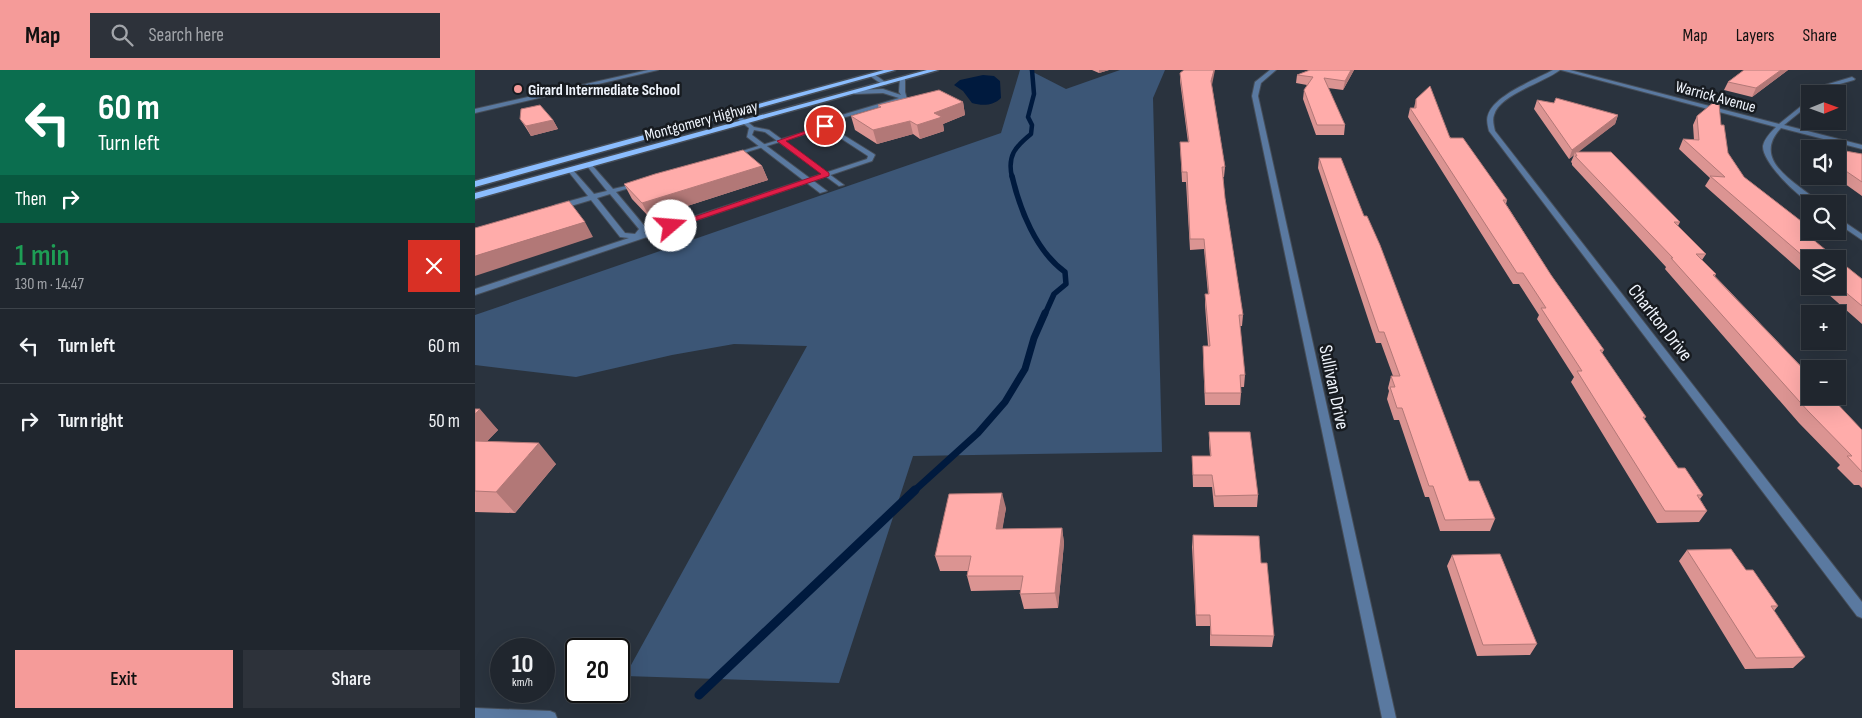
<!DOCTYPE html>
<html lang="en">
<head>
<meta charset="utf-8">
<style>
	body { margin:0; font-family:"Sofia Sans Condensed",sans-serif; background:#2d323a; color:#f1f3f6; height:100vh; display:flex; flex-direction:column; font-size:19px; white-space:nowrap }
	* { box-sizing:border-box; margin:0 }
	p { font-size:16px; color:#a2a5aa }
	.icon { flex:none; width:28px; height:28px; fill:none; stroke:currentColor; stroke-width:2; stroke-linecap:round; stroke-linejoin:round }
	.map { position:relative; flex:1; overflow:hidden }
	.sheet { display:flex; flex-direction:column; background:#20262e; width:475px }
	.sheet>* { flex:none }
	.hud { background:#0b6e4f; color:#fff; overflow:hidden }
	.needle { width:32px; rotate:89deg }
	.buttons { position:absolute; left:1326px; top:15px; display:grid; gap:10px }
	.buttons a { display:grid; place-items:center; width:45px; height:45px; border-radius:0px; background:#20262e; box-shadow:0 5px 20px #0002,0 0 0 1px #3d434a; font-size:25px }
	.speed { position:absolute; left:15px; top:568px; display:flex; gap:10px; font-size:25px; font-weight:700; text-align:center }
	.speed>* { display:grid; place-content:center; width:65px; height:65px; border-radius:50%; background:#20262e; box-shadow:0 5px 20px #0002,0 0 0 1px #3d434a; line-height:1 }
	.speed small { font-size:12px; font-weight:400 }
	.speed .limit { border:2px solid #111; border-radius:8px; background:#fff; color:#111 }
	.pin { position:absolute; display:grid; place-items:center; width:42px; height:42px; color:#fff; margin:-21px; border:2px solid #fff; border-radius:50%; box-shadow:0 1px 5px #0007 }
	.me { position:absolute; width:55px; margin:-28px; rotate:72deg; stroke-linejoin:round; filter:drop-shadow(0 0 4px #0008) }
	.turn { display:flex; align-items:center; gap:18px; height:105px; padding:0 15px; font-size:22px }
	.turn .icon { width:65px; height:65px; stroke-width:2.5 }
	.turn b { display:block; font-size:35px; line-height:42px }
	.then { display:flex; align-items:center; height:48px; padding:0 15px; background:#0003; gap:10px; font-size:19px }
	.round { display:grid; place-items:center; flex:none; width:52px; height:52px; border-radius:0px; background:#2d323a }
	.overview { display:flex; align-items:center; justify-content:space-between; height:85px; padding:0 15px }
	h1 { font-size:30px; font-weight:600; line-height:38px; color:#1e9e55 }
	.button { display:flex; gap:10px; margin-top:auto; padding:10px 15px }
	.button a { flex:1; height:58px; border-radius:0px; background:#f59b99; color:#111; font-size:20px; font-weight:600; line-height:58px; text-align:center }
	.button a+a { background:#2d323a; color:#f1f3f6 }
	ul { padding:0; list-style:none }
	li { display:flex; align-items:center; gap:15px; height:75px; padding:0 15px; border-top:1px solid #3d434a }
	li div { flex:1 }
	li b { display:block; font-size:19px }
	li em { font-style:normal }
	header { display:flex; align-items:center; gap:30px; box-sizing:border-box; height:70px; padding:0 25px; background:#f59b99; color:#111 }
	header strong { font-size:24px }
	nav { display:flex; gap:28px; margin-inline-start:auto; font-size:18px }
	.search { width:350px; height:45px; background:#2d323a; display:flex; align-items:center; gap:12px; box-sizing:border-box; padding:0 18px; border-radius:0px; color:#a2a5aa; font-size:19px }
	main { display:flex; flex:1; min-height:0 }
	.map>svg:first-child { display:block }
	.green { fill:#3c5676 }
	.water { fill:#001a3e }
	.lines { fill:none; stroke-linecap:round; stroke-linejoin:round }
	.stream-far3 { stroke:#001a3e; stroke-width:4.5 }
	.stream-far2 { stroke:#001a3e; stroke-width:5.5 }
	.stream-far1 { stroke:#001a3e; stroke-width:7 }
	.stream { stroke:#001a3e; stroke-width:9 }
	.service-casing { stroke:#464e59; stroke-width:2 }
	.minor-casing { stroke:#464e59; stroke-width:2 }
	.tertiary-casing { stroke:#464e59; stroke-width:2 }
	.primary-casing { stroke:#464e59; stroke-width:3 }
	.service { fill:#5a79a0; fill-rule:evenodd }
	.minor { fill:#5a79a0; fill-rule:evenodd }
	.tertiary { fill:#5a79a0; fill-rule:evenodd }
	.primary { fill:#8bbdfe; fill-rule:evenodd }
	.wall { fill:#db9492 }
	.shaded-wall { fill:#b27877 }
	.building { fill:#ffacaa; stroke:#b27877 }
	.route { fill:#e11d48; stroke:#92132f }
	.poi-dot { fill:#f59b99; stroke:#171b20; stroke-width:2 }
	.labels { text-anchor:middle; stroke-width:5; stroke-linejoin:round; paint-order:stroke }
	.far-poi-label { font-size:16px; font-weight:bold; fill:#f0f5fd; stroke:#171b20; text-anchor:start }
	.far-street-label { font-size:16px; fill:#f0f5fd; stroke:#171b20 }
	.street-label { font-size:19px; fill:#f0f5fd; stroke:#171b20 }
</style>
</head>
<body>
<header>
<strong>Map</strong>
<div class="search"><svg class="icon" aria-label="search" viewBox="0 0 24 24"><circle cx="10" cy="10" r="6"/><path d="M15 15l6 6"/></svg>Search here</div>
<nav><a>Map</a><a>Layers</a><a>Share</a></nav>
</header>
<main>
<section class="sheet">
<div class="hud">
<div class="turn"><svg class="icon" aria-label="left" viewBox="0 0 24 24"><path d="M17 20v-9H6M10 6l-5 5 5 5"/></svg><div><b>60 m</b>Turn left</div></div>
<div class="then">Then<svg class="icon" aria-label="right" viewBox="0 0 24 24"><path d="M7 20v-9h11M14 6l5 5-5 5"/></svg></div>
</div>
<div class="overview"><div><h1>1 min</h1><p>130 m · 14:47</p></div><a class="round" style="background:#d93025;color:#fff"><svg class="icon" aria-label="close" viewBox="0 0 24 24"><path d="M6 6l12 12M18 6L6 18"/></svg></a></div>
<ul>
<li><svg class="icon" aria-label="left" viewBox="0 0 24 24"><path d="M17 20v-9H6M10 6l-5 5 5 5"/></svg><div><b>Turn left</b></div><em>60 m</em></li>
<li><svg class="icon" aria-label="right" viewBox="0 0 24 24"><path d="M7 20v-9h11M14 6l5 5-5 5"/></svg><div><b>Turn right</b></div><em>50 m</em></li>
</ul>
<div class="button"><a>Exit</a><a>Share</a></div>
</section>
<div class="map">
<svg width="1387" height="648" viewBox="0 0 1387 648">
	<rect width="100%" height="100%" fill="#2a333e"/>
	<path class="green" d="M545,0H554L591,19L645,0H690L678,28L687,382L438,386L364,613L150,606L332,276L259,274L197,285L101,307L0,295V245L526,63Z"/>
	<path class="water" d="M508,5L519,6L525,11L526,28C518,36 507,36 497,33L488,21L479,15L485,10Z"/>
	<g class="lines">
		<path class="stream-far3" d="M537,107C532,86 540,77 556,64L557,55L553,47L559,24L557,0"/>
		<path class="stream-far2" d="M537,106C545,140 561,181 590,202L591,214L579,224L570,244"/>
		<path class="stream-far1" d="M439,421L503,363L530,332L550,299L559,268L570,243"/>
		<path class="stream" d="M224,625L440,420"/>
		<g class="service-casing">
			<path id="service" d="M395,4H399L413,14L408,15L395,6Z
				M425,8L430,9V22L432,29L364,49L354,56L399,84L400,85L397,91L0,225V219L154,168L145,167L116,130L86,139H80V135L113,126L93,101V99H97L119,124L132,121L112,96V94H116L138,119L164,113V115L141,122L172,159L169,163L392,89L393,86L350,58L259,86L254,85L333,61L348,55L360,47L424,28L408,23L380,24L377,22L380,20L408,19L426,25L424,22ZM135,124L164,159L160,164L150,163L122,128Z"/>
		</g>
		<g class="minor-casing">
			<path id="minor" d="M173,0H183L0,43V39Z
				M795,0H801L786,13L783,26L921,648H907L777,26L780,12Z
				M1078,0H1085C1068,13 1024,25 1019,45C1017,50 1019,56 1020,61L1387,532V548L1382,546L1014,61C1013,56 1011,50 1013,45C1019,25 1060,10 1078,0Z
				M1086,0H1095L1304,54L1335,29V34L1309,55L1387,75V79L1306,58C1274,92 1325,114 1346,134C1344,134 1341,134 1339,134C1325,130 1287,92 1288,76C1289,69 1296,62 1301,57Z
				M1377,7L1380,9L1379,10L1354,17L1347,24H1340L1350,15Z
				M256,42H260L279,57L294,60L369,115L364,116L290,62L279,60L277,65L352,121L345,123L272,67L274,58L256,44Z
				M1362,147L1387,164V170L1362,153Z"/>
		</g>
		<g class="tertiary-casing">
			<path id="tertiary" d="M0,638L75,641L80,643L82,648H0Z"/>
		</g>
		<g class="primary-casing">
			<path id="primary" d="M409,0H420L0,117V111Z
				M452,0H463L0,129V123Z"/>
		</g>
		<use href="#service" class="service"/>
		<use href="#minor" class="minor"/>
		<use href="#tertiary" class="tertiary"/>
		<use href="#primary" class="primary"/>
	</g>
	<path class="wall" d="M617,0H634L624,3Z
		M835,0H879L868,20L853,18L870,55L869,65H841L828,29L829,20L832,15L821,13L822,5Z
		M1269,0H1313L1277,27L1249,20L1253,12Z
		M705,3L737,16L750,97L749,107H748L750,128L768,245L767,256H765L770,305L769,317H766V323L765,335H730L728,288V276H733L730,235V224H733L729,179L715,180L711,112H707L705,72H713L705,11Z
		M941,29L1032,130L1031,134L1076,205L1129,280L1127,283L1171,347L1169,349L1203,398L1228,425L1225,429L1232,441L1224,452L1182,453L1096,312L1099,307L1062,249L1064,245L1044,214H1038L933,47L935,38H939Z
		M1062,30L1143,45L1140,54L1102,82L1205,152L1203,156L1231,184L1227,190L1241,204L1240,206L1387,360V418L1384,415H1379L1362,398L1365,395L1324,353L1190,199L1191,197L1097,95V93L1096,92L1099,85L1094,89L1059,39Z
		M488,32L490,45L468,54L469,61L445,69L438,64L402,74L380,60L376,46L404,38L403,35Z
		M1222,46L1246,55L1253,83L1269,107L1335,158V160L1332,164L1335,189V209L1230,116L1235,108L1204,79L1208,69L1219,70L1218,55Z
		M45,49L78,50L83,59L56,66L51,58Z
		M1365,80L1387,84V126L1359,106H1362V84Z
		M844,88L994,411L1020,449L1015,461H965L954,427H950L924,350H919L912,329L914,321L913,318L916,306H918L906,273H901L843,98Z
		M287,96L293,110L175,148L157,129L149,114Z
		M1362,189L1387,209V254L1344,216H1362Z
		M0,339L23,360L12,371L81,394L40,443L0,442Z
		M734,362L783,425L782,437H739L737,417H718L717,386H735L734,373Z
		M531,438L527,459L587,458L589,473L583,538L549,539L545,524L546,520L496,521L492,506L493,501H465L460,486Z
		M718,465L786,493L799,566L797,577L735,576V556H721L717,477Z
		M1212,480L1271,500L1303,536L1299,541L1330,587L1318,598L1270,599L1204,491Z
		M977,485L1062,574L1055,585L1002,586L972,496Z"/>
	<path class="shaded-wall" d="M624,0H634L624,3Z
		M739,0H740L736,20V11Z
		M876,0H879L868,20L870,11Z
		M1306,0H1313L1277,27L1281,18Z
		M488,32L490,45L468,54L469,61L445,69L442,55L459,43Z
		M1143,45L1140,54L1101,84L1100,82L1099,85L1094,89L1097,80Z
		M78,50L83,59L56,66L51,56Z
		M435,51L438,64L402,74L398,60Z
		M287,96L293,110L175,148L167,133Z
		M110,152L118,167L0,206V186Z
		M5,339L23,360L0,384V344Z
		M64,373L81,394L40,443L21,422Z
		M527,423L531,438L525,474L521,459Z
		M587,458L589,473L583,538L580,523Z"/>
	<path class="building" d="M709,0H739L736,11L750,97H747L750,128L768,245H764L770,305H765L766,323H730L728,276H735L730,224H734L729,169H715L712,102H707L705,72H714L705,3Z
		M835,0H876L870,11L849,8L870,55H842L829,20L838,7L822,5Z
		M1269,0H1306L1281,18L1253,12Z
		M955,16L975,68H988L1032,130H1028L1076,205L1129,280H1125L1171,347H1168L1203,398H1210L1228,425H1222L1232,441H1190L1102,301H1107L1066,238H1071L1048,203H1042L935,38H941V29Z
		M464,20L488,32L459,43L467,47L442,55L435,51L398,60L376,46L406,37L403,35Z
		M1081,28L1143,45L1097,80L1062,30L1079,33Z
		M1239,32L1244,34L1246,55H1249L1253,83L1269,107L1335,158V159H1325L1362,189H1335V192L1235,106L1250,107L1208,69L1224,70L1222,46Z
		M65,35L78,50L51,56L45,49L46,39Z
		M268,80L287,96L167,133L149,114L180,104Z
		M1365,80L1387,84V112L1362,95V88L1367,89Z
		M1100,82H1136L1205,152H1199L1231,184H1221L1241,204L1238,205L1335,306V326H1355L1387,360V402L1372,386H1377L1333,341L1196,188H1198L1100,86H1102Z
		M844,88H866L889,146H892L905,175L994,411H1004L1020,449L970,450L958,416H954L927,338H922L915,317H920L916,306H925L909,262H904Z
		M94,131L110,152L0,186V158Z
		M1362,189L1387,209V236L1362,215Z
		M0,339H5L0,344Z
		M734,362H775L783,425L740,426L737,405H718L717,386H736Z
		M0,371L64,373L21,422L0,421Z
		M527,423L521,459L587,458L580,523L545,524L548,506H492L496,486H460L474,424Z
		M718,465L784,466L786,493H792L799,566L736,565L735,545H721Z
		M1256,479L1271,500H1278L1303,536H1296L1330,587L1281,588L1212,480Z
		M1025,484L1062,574L1008,575L977,485Z"/>
	<path class="route" d="M348,55L353,56L311,71L354,103V106L199,158L192,156L346,104L302,71Z"/>
	<circle class="poi-dot" cx="43" cy="19" r="5"/>
	<g class="labels">
		<g class="far-poi-label">
			<text x="53" y="25">Girard Intermediate School</text>
		</g>
		<g class="far-street-label">
			<text transform="translate(1241 26) rotate(15)" y="6">Warrick Avenue</text>
			<text transform="translate(226 50) rotate(-15)" y="6">Montgomery Highway</text>
		</g>
		<g class="street-label">
			<text transform="translate(1186 252) rotate(52)" y="7">Charlton Drive</text>
			<text transform="translate(860 317) rotate(78)" y="7">Sullivan Drive</text>
		</g>
	</g>
</svg>
<div class="buttons">
<a><svg class="needle" viewBox="-14 -14 28 28"><path d="M0-13l5 13h-10z" fill="#e53935"/><path d="M0 13l5-13h-10z" fill="#a2a5aa"/></svg></a>
<a><svg class="icon" aria-label="sound" viewBox="0 0 24 24"><path d="M4 9h4l5-4v14l-5-4H4zM17 9q2 3 0 6"/></svg></a>
<a><svg class="icon" aria-label="search" viewBox="0 0 24 24"><circle cx="10" cy="10" r="6"/><path d="M15 15l6 6"/></svg></a>
<a><svg class="icon" aria-label="layers" viewBox="0 0 24 24"><path d="M12 4l9 5-9 5-9-5zM3 14l9 5 9-5"/></svg></a>
<a>+</a>
<a>−</a>
</div>
<div class="speed"><div>10<small>km/h</small></div><div class="limit">20</div></div>
<div class="pin" style="left:350px;top:56px;background:#d93025"><svg class="icon" aria-label="arrive" viewBox="0 0 24 24"><path d="M6 21V4h12l-3 4 3 4H6"/></svg></div>
<svg class="me" style="left:196px;top:156px" viewBox="-20 -20 40 40"><circle r="19" fill="#fff"/><path d="M0-13L10 11 0 6-10 11z" fill="#e11d48"/></svg>
</div>
</main>
</body>
</html>
